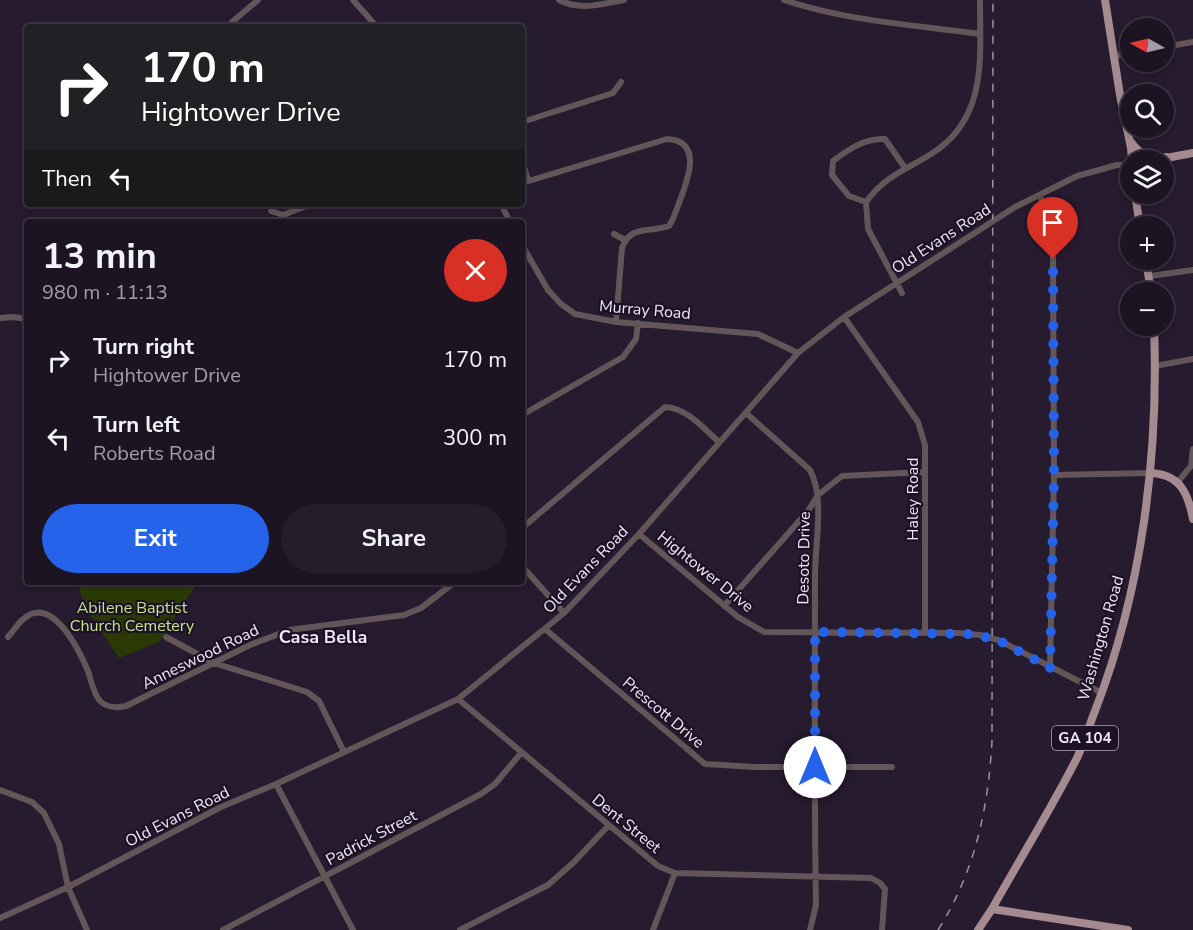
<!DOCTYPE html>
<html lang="en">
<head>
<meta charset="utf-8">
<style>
	body { margin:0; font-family:"Nunito Sans",sans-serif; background:#251d2b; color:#f1f3f6; height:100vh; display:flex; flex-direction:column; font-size:22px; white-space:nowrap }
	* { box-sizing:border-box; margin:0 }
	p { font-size:20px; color:#a09ea6 }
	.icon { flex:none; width:33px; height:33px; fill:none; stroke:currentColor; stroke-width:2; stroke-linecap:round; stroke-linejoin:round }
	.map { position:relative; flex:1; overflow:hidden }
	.sheet { position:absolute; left:24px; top:219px; width:501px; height:366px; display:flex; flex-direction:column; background:#1d1423; border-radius:6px; box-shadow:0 3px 9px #0003,0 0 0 2px #3b3341 }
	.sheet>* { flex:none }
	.hud { position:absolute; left:24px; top:24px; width:501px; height:183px; border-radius:6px; box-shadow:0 3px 9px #0003,0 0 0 2px #3b3341; background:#202124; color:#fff; overflow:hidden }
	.needle { width:39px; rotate:278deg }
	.fabs { position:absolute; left:1120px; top:18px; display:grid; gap:12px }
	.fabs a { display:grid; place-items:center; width:54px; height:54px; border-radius:50%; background:#1d1423; box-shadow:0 3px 9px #0003,0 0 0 2px #3b3341; font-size:30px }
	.pin { position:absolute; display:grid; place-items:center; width:51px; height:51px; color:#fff; margin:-62px -26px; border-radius:50% 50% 50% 0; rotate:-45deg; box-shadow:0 0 6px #0007 }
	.pin .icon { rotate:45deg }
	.me { position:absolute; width:66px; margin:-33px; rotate:0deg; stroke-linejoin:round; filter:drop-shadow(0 0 4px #0008) }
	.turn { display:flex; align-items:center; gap:21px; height:126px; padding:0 18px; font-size:27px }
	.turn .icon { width:78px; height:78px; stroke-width:2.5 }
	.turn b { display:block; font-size:42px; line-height:51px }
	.then { display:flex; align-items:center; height:57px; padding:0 18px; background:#0003; gap:12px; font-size:22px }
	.round { display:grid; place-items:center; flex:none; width:63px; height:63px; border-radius:32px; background:#251d2b }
	.head { display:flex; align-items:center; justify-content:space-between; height:102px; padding:0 18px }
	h1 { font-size:36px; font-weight:700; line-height:45px }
	.button { display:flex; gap:12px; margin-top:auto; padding:12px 18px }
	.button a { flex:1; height:69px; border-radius:36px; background:#2563eb; color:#fff; font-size:24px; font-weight:700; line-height:69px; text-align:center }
	.button a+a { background:#251d2b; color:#f1f3f6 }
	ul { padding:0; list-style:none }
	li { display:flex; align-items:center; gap:18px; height:78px; padding:0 18px }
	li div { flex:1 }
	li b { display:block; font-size:22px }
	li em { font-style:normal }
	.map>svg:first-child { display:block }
	.green { fill:#2b3a04 }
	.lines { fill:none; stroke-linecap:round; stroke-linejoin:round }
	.minor { stroke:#635558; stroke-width:6 }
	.major { stroke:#a58a8f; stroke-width:8 }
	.rail { stroke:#9b92a2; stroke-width:1.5; stroke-dasharray:8 8; stroke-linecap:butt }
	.route { stroke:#2563eb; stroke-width:10; stroke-dasharray:0 18 }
	.labels { text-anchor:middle; stroke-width:4.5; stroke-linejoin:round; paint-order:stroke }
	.shield { fill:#1d1225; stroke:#b1a8b7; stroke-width:1.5 }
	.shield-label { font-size:15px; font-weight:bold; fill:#f0e8f6 }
	.street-label { font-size:16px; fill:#f0e8f6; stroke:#1d1225 }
	.park-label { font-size:16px; fill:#c4e48b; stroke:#1d1225 }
	.neighbourhood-label { font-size:18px; font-weight:bold; fill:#f0e8f6; stroke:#1d1225 }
</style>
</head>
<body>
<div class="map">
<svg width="1193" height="930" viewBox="0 0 1193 930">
	<rect width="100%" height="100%" fill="#271b2f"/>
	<path class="green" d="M85,582H194V588L159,642L119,658L85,607L79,588Z"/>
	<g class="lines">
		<path class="minor" d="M353,0L377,27
			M559,0C580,11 602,4 624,0
			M784,0C846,21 915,25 980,34
			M232,22L258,0
			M1164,47L1193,42
			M1113,56L1131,53
			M522,122L613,93L621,82
			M522,160L528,180
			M522,183L667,139C710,141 681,195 673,219L669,226C649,233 631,224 622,248L616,322
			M1040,195L1051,230L1053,258L1054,475L1050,667
			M866,202L849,196L832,175L833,161C849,149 865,138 885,139L905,168
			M501,204L510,222
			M271,211L283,215L311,204
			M614,234L625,240
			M522,245L548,290L561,304L575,314L616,322L758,334L798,353
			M1150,276L1193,270
			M902,293L868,229L866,202C886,175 904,171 931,154C988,119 980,57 980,0
			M844,317L918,422L925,445V633
			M0,318L13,317L27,319
			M27,343L25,350L27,387
			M1155,366L1193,359
			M746,413L810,470C825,498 815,543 815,575C815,685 814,795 816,905L810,930
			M522,415L623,357L636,339L638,323
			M1054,475L1150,473
			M1177,483L1191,466L1193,449
			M522,528L665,407C687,408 703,428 719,442
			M639,534L738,617L764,632L959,633L980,635L998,640L1102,693
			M522,566L564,613
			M724,606L808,511L818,495L842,476L925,472
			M545,629L705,764L755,767H892
			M8,637C15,629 21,618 31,614C57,604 80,652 88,671C91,680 93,693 100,701C107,708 117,708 126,706L250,645L289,630L404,615L421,608L455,582
			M166,637L214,663L307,692L319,701L344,752
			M458,699L658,866L675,873L871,878L880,883L885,889L882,930
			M276,784L353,930
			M0,790L32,802L44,813L59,844L68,887L87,930
			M0,918L68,887L221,807L276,784L458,699L564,613L639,534L798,353L844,317L1015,207L1077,176L1117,165H1131
			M223,930L481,794L495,784L521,753
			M460,930L548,885L574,862L608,826
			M653,930L675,873"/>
		<path class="major" d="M1105,0L1120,95L1131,148L1132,160
			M1131,142C1141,156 1150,158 1166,157
			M1161,159L1193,153
			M1135,194L1140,226
			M1146,260L1151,292
			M1150,473C1180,474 1188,493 1193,519
			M992,909L1128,930
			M978,930L992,909C1020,859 1051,809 1077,758C1084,743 1089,726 1095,711C1142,590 1159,455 1154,326"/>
		<path class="rail" d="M938,930C975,872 988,809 992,742L993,0"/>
	</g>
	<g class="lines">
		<path class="route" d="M815,767V632L972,634L998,640L1050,668L1054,475L1053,259"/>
	</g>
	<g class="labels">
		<rect class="shield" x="1052" y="726" width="66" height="24" rx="4.5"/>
		<g class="shield-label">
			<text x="1085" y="743">GA 104</text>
		</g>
		<g class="street-label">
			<text transform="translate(941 238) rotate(-33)" y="6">Old Evans Road</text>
			<text transform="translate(645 309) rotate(5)" y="6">Murray Road</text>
			<text transform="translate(912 499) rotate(-90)" y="6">Haley Road</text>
			<text transform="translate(803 558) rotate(-89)" y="6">Desoto Drive</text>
			<text transform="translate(585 569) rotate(-46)" y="6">Old Evans Road</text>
			<text transform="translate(706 571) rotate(39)" y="6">Hightower Drive</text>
			<text transform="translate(1100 638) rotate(-74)" y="6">Washington Road</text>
			<text transform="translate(200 656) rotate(-26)" y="6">Anneswood Road</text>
			<text transform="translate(664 712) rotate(40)" y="6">Prescott Drive</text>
			<text transform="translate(177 816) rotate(-27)" y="6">Old Evans Road</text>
			<text transform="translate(627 823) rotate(39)" y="6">Dent Street</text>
			<text transform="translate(371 837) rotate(-28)" y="6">Padrick Street</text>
		</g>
		<g class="park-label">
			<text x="132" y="613">Abilene Baptist<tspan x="132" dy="18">Church Cemetery</tspan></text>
		</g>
		<g class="neighbourhood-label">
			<text x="323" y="643">Casa Bella</text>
		</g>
	</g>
</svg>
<div class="fabs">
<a><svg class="needle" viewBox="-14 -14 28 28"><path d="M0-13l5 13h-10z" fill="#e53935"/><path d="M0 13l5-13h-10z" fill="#a09ea6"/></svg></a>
<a><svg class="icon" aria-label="search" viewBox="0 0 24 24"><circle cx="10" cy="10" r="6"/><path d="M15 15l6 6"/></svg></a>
<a><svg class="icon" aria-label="layers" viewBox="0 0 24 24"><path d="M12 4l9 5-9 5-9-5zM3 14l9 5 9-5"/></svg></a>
<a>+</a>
<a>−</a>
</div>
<div class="pin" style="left:1053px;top:259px;background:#d93025"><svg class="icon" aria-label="arrive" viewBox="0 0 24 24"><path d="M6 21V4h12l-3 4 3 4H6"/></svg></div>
<svg class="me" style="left:815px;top:767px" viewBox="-20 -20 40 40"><circle r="19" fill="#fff"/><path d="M0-13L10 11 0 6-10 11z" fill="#2563eb"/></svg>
<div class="hud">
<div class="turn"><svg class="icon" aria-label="right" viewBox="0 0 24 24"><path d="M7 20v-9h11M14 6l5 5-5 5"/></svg><div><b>170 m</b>Hightower Drive</div></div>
<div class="then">Then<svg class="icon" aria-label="left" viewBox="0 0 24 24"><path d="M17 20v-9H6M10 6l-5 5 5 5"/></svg></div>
</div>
<section class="sheet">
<div class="head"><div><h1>13 min</h1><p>980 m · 11:13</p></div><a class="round" style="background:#d93025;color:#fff"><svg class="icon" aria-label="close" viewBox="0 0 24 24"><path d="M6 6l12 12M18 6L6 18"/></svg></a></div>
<ul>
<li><svg class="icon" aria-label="right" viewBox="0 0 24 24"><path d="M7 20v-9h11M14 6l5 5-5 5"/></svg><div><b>Turn right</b><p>Hightower Drive</p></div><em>170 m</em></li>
<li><svg class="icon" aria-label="left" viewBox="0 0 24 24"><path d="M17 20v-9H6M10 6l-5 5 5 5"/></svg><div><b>Turn left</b><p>Roberts Road</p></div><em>300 m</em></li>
</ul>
<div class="button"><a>Exit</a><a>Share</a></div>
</section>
</div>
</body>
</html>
